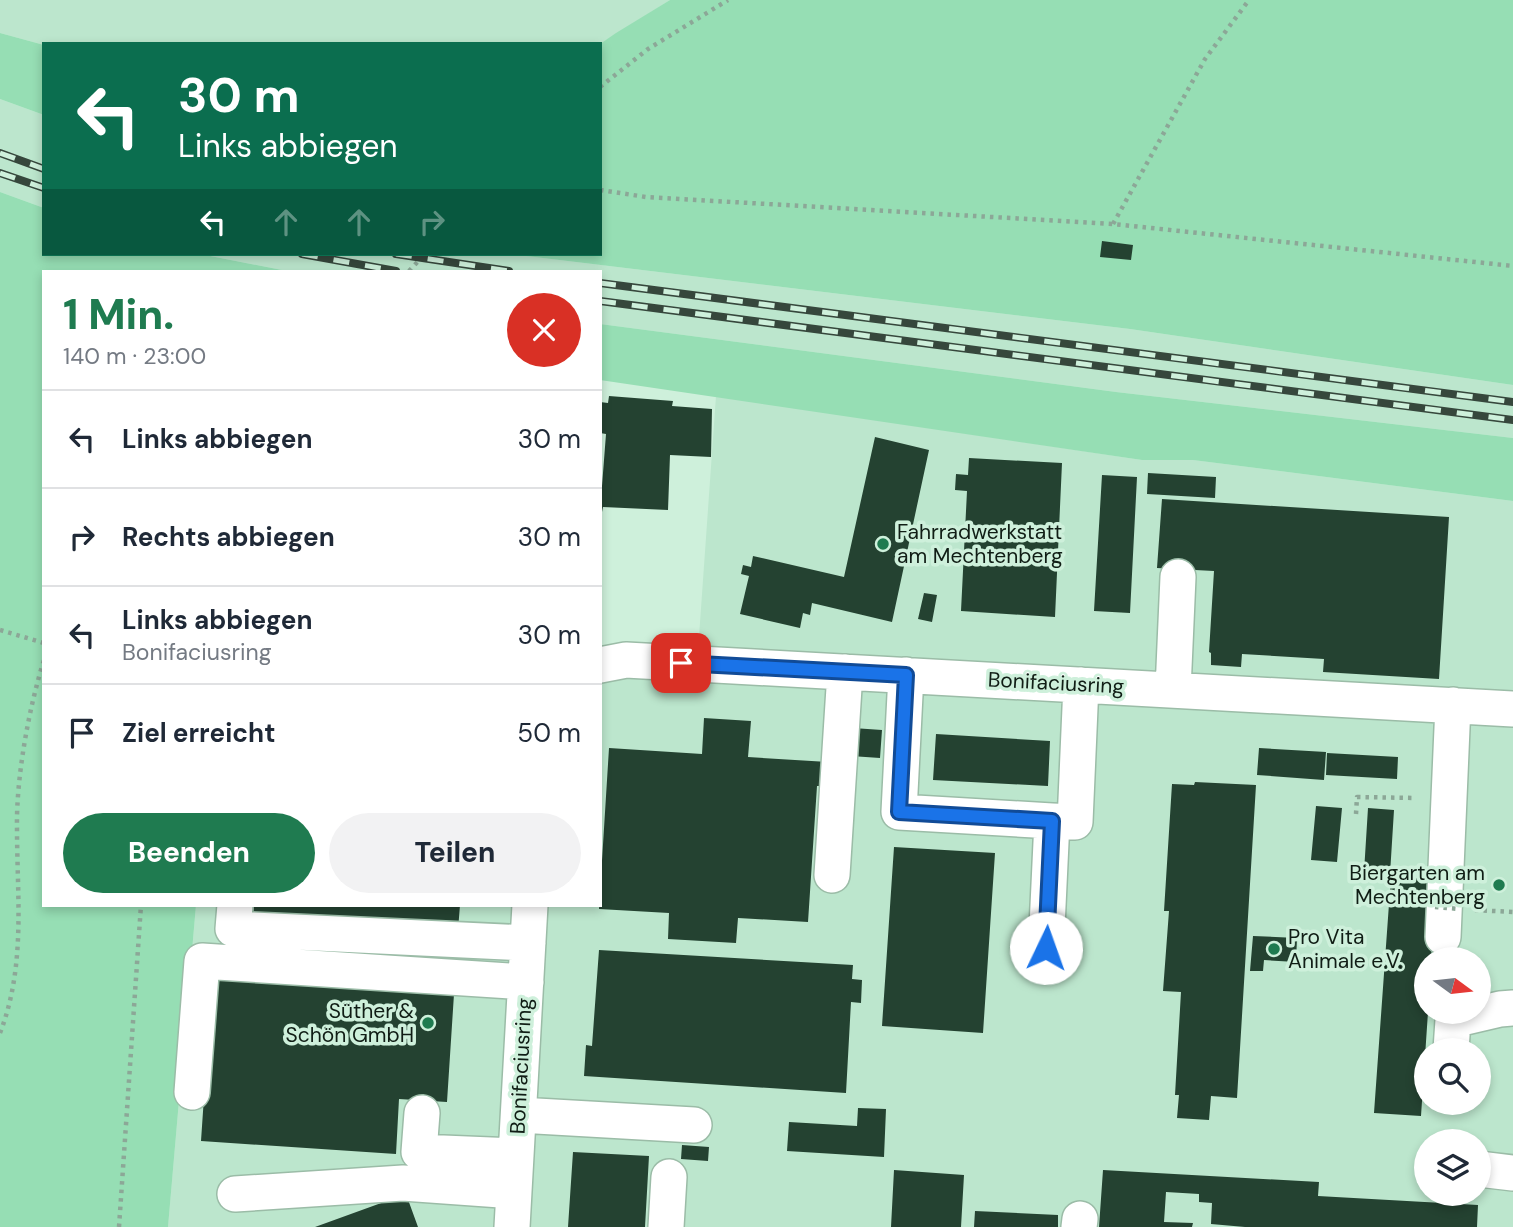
<!DOCTYPE html>
<html lang="de">
<head>
<meta charset="utf-8">
<style>
	body { margin:0; font-family:"DM Sans",sans-serif; background:#f2f2f3; color:#1f2937; height:100vh; display:flex; flex-direction:column; font-size:26px; white-space:nowrap }
	* { box-sizing:border-box; margin:0 }
	p { font-size:23px; color:#747a83 }
	.icon { flex:none; width:38px; height:38px; fill:none; stroke:currentColor; stroke-width:2; stroke-linecap:round; stroke-linejoin:round }
	.map { position:relative; flex:1; overflow:hidden }
	.panel { position:absolute; left:42px; top:270px; width:560px; height:637px; display:flex; flex-direction:column; background:#fff; border-radius:0px; box-shadow:0 4px 10px #0003 }
	.panel>* { flex:none }
	.top-card { position:absolute; left:42px; top:42px; width:560px; height:214px; border-radius:0px; box-shadow:0 4px 10px #0003; background:#0b6e4f; color:#fff; overflow:hidden }
	.needle { width:46px; rotate:105deg }
	.tools { position:absolute; left:1414px; top:947px; display:grid; gap:14px }
	.tools a { display:grid; place-items:center; width:77px; height:77px; border-radius:50%; background:#fff; box-shadow:0 4px 10px #0003; font-size:35px }
	.pin { position:absolute; display:grid; place-items:center; width:60px; height:60px; color:#fff; margin:-30px; border-radius:14px; box-shadow:0 4px 10px #0006 }
	.me { position:absolute; width:77px; margin:-38px; rotate:3deg; stroke-linejoin:round; filter:drop-shadow(0 0 5px #0008) }
	.turn { display:flex; align-items:center; gap:24px; height:147px; padding:0 21px; font-size:32px }
	.turn .icon { width:91px; height:91px; stroke-width:2.5 }
	.turn b { display:block; font-size:49px; line-height:60px }
	.lanes { display:flex; align-items:center; height:66px; padding:0 21px; background:#0003; justify-content:center; gap:35px; direction:ltr }
	.lanes .off { opacity:.35 }
	.round { display:grid; place-items:center; flex:none; width:74px; height:74px; border-radius:37px; background:#f2f2f3 }
	.summary { display:flex; align-items:center; justify-content:space-between; height:119px; padding:0 21px }
	h1 { font-size:42px; font-weight:800; line-height:52px; color:#1f7b50 }
	.primary-button { display:flex; gap:14px; margin-top:auto; padding:14px 21px }
	.primary-button a { flex:1; height:80px; border-radius:42px; background:#1f7b50; color:#fff; font-size:28px; font-weight:800; line-height:80px; text-align:center }
	.primary-button a+a { background:#f2f2f3; color:#1f2937 }
	ul { padding:0; list-style:none }
	li { display:flex; align-items:center; gap:21px; height:98px; padding:0 21px; border-top:2px solid #e0e1e3 }
	li div { flex:1 }
	li b { display:block; font-size:26px }
	li em { font-style:normal }
	.map>svg:first-child { display:block }
	.built { fill:#bce6cd; fill-rule:evenodd }
	.green { fill:#96deb4 }
	.building { fill:#244231 }
	.lines { fill:none; stroke-linecap:round; stroke-linejoin:round }
	.minor-casing { stroke:#9bbca7; stroke-width:38 }
	.path { stroke:#8ca797; stroke-width:4.5; stroke-dasharray:3.5 5; stroke-linecap:butt }
	.minor { stroke:#fff; stroke-width:35 }
	.rail-casing { stroke:#36473c; stroke-width:8 }
	.rail { stroke:#cef0db; stroke-width:5; stroke-dasharray:16; stroke-linecap:butt }
	.path-bridge { stroke:#8ca797; stroke-width:4.5; stroke-dasharray:3.5 5; stroke-linecap:butt }
	.route-casing { stroke:#114b97; stroke-width:18 }
	.route { stroke:#1a73e8; stroke-width:12 }
	.poi-dot { fill:#1f7b50; stroke:#cef0db; stroke-width:2.5 }
	.labels { text-anchor:middle; stroke-width:7; stroke-linejoin:round; paint-order:stroke }
	.poi-label { font-size:21px; fill:#101d15; stroke:#cef0db; text-anchor:start }
	.street-label { font-size:21px; fill:#101d15; stroke:#cef0db }
</style>
</head>
<body>
<div class="map">
<svg width="1513" height="1227" viewBox="0 0 1513 1227">
	<rect width="100%" height="100%" fill="#cef0db"/>
	<path class="built" d="M0,0H670L600,44L44,45L0,33Z
		M0,99L44,115V208L0,192Z
		M200,254H510L1130,329L1513,385V438L1116,392L600,324V271H287Z
		M716,396L1142,460H1193L1513,501V1227H168L196,905H600V670L697,665ZM1426,959H1479V1012H1426ZM1426,1050H1479V1102H1426ZM1426,1141H1479V1194H1426Z"/>
	<path class="green" d="M670,0H1513V385L1130,329L510,254H600V44L616,33Z
		M0,33L44,45V115L0,99Z
		M0,192L44,208V254H200L287,271H44V905H196L168,1227H0Z
		M600,324L1116,392L1513,438V501L1193,460H1142L600,380Z"/>
	<path class="building" d="M1102,241L1133,245L1131,260L1100,257Z
		M609,396L673,401L672,406L712,409L711,457L670,455L668,510L603,507L602,512H600L606,434L600,433V402L608,403Z
		M875,437L929,450L892,622L812,603L810,615L803,613L800,628L740,614L749,576L741,574L743,565L751,567L753,556L844,577Z
		M969,458L1062,463L1055,617L961,611L967,491L955,490L956,474L968,475Z
		M1148,473L1216,477L1215,498L1147,494Z
		M1102,475L1137,477L1130,613L1094,611Z
		M1162,499L1449,517L1439,679L1323,672L1324,659L1242,654L1241,667L1211,665V653L1209,652L1214,571L1157,568Z
		M924,593L937,595L932,622L918,619Z
		M704,718L751,721L748,757L828,762L827,786H817L808,922L738,918L736,943L668,939L669,913L599,909L609,748L702,754Z
		M853,728L882,730L880,758L851,756Z
		M936,734L1050,741L1048,786L933,780Z
		M1259,748L1326,752L1324,780L1257,775Z
		M1327,753L1398,757L1397,779L1326,775Z
		M1195,782L1256,785L1237,1098L1211,1096L1209,1120L1177,1118L1179,1095H1175L1181,992L1163,991L1169,911H1164L1172,784L1194,785Z
		M1316,806L1342,808L1337,862L1311,860Z
		M1368,808L1394,810L1390,874L1364,872Z
		M894,847L995,853L983,1033L882,1026Z
		M1391,876L1437,880L1431,959H1426V1012H1428L1421,1116L1374,1113Z
		M254,905H460L458,930L253,916Z
		M1253,936L1297,938L1296,962L1264,960L1263,971H1250Z
		M599,950L853,965L852,979L862,980L861,1003L851,1002L846,1093L584,1076L586,1045L592,1046Z
		M212,979L454,994L447,1102L399,1099L396,1154L201,1141Z
		M858,1108L886,1109L884,1157L787,1151L789,1122L857,1126Z
		M682,1145L709,1147L708,1161L681,1159Z
		M573,1152L649,1156L645,1227H568Z
		M894,1170L964,1175L961,1227H891Z
		M1103,1170L1319,1182L1318,1196L1478,1205L1477,1227H1245L1211,1224L1212,1203L1199,1202V1194L1166,1192L1164,1222L1193,1223L1192,1227H1099Z
		M406,1194L418,1227H315Z
		M975,1211L1058,1215V1227H974Z"/>
	<g class="lines">
		<g class="minor-casing">
			<path id="minor" d="M600,665L626,660L1513,709
				M906,675L899,812L1052,821L1075,822L1081,685
				M1173,690L1178,577
				M832,875L845,672
				M235,905L233,929L528,943
				M1443,937L1453,705
				M1046,948L1052,821
				M1451,1050L1453,1020L1500,1009L1513,1008
				M192,1092L202,961L526,982
				M422,1113L419,1152L516,1156
				M519,1115L694,1125
				M1479,1169L1513,1173
				M235,1194L403,1183L514,1191
				M512,1227L530,905
				M666,1227L669,1177
				M1079,1227L1080,1219"/>
		</g>
		<path class="path" d="M600,87L648,49L728,0
			M600,190L646,197L1113,224L1513,266
			M1113,224L1205,59L1249,0
			M409,271L425,254
			M0,630L44,643
			M1356,814L1357,797L1416,798
			M1475,910L1513,912
			M0,1033C26,966 17,898 17,828C16,778 29,707 44,660
			M119,1227L141,905"/>
		<use href="#minor" class="minor"/>
		<g class="rail-casing">
			<path id="rail" d="M0,153L44,169
				M0,173L44,188
				M302,254L396,271
				M396,254L509,271
				M600,283L1513,402
				M600,301L1513,420"/>
		</g>
		<use href="#rail" class="rail"/>
		<path class="path-bridge" d="M1435,907L1460,909"/>
	</g>
	<g class="lines">
		<g class="route-casing">
			<path id="route" d="M681,663L906,675L899,812L1052,821L1046,948"/>
		</g>
		<use href="#route" class="route"/>
	</g>
	<g class="poi-dot">
		<circle cx="883" cy="544" r="7"/>
		<circle cx="1499" cy="885" r="7"/>
		<circle cx="1274" cy="949" r="7"/>
		<circle cx="428" cy="1023" r="7"/>
	</g>
	<g class="labels">
		<g class="poi-label">
			<text x="897" y="539">Fahrradwerkstatt<tspan x="897" dy="24">am Mechtenberg</tspan></text>
			<text x="1485" y="880" text-anchor="end">Biergarten am<tspan x="1485" dy="24">Mechtenberg</tspan></text>
			<text x="1288" y="944">Pro Vita<tspan x="1288" dy="24">Animale e.V.</tspan></text>
			<text x="414" y="1018" text-anchor="end">Süther &amp;<tspan x="414" dy="24">Schön GmbH</tspan></text>
		</g>
		<g class="street-label">
			<text transform="translate(1056 683) rotate(3)" y="7">Bonifaciusring</text>
			<text transform="translate(521 1066) rotate(-87)" y="7">Bonifaciusring</text>
		</g>
	</g>
</svg>
<div class="tools">
<a><svg class="needle" viewBox="-14 -14 28 28"><path d="M0-13l5 13h-10z" fill="#e53935"/><path d="M0 13l5-13h-10z" fill="#747a83"/></svg></a>
<a><svg class="icon" aria-label="search" viewBox="0 0 24 24"><circle cx="10" cy="10" r="6"/><path d="M15 15l6 6"/></svg></a>
<a><svg class="icon" aria-label="layers" viewBox="0 0 24 24"><path d="M12 4l9 5-9 5-9-5zM3 14l9 5 9-5"/></svg></a>
</div>
<div class="pin" style="left:681px;top:663px;background:#d93025"><svg class="icon" aria-label="arrive" viewBox="0 0 24 24"><path d="M6 21V4h12l-3 4 3 4H6"/></svg></div>
<svg class="me" style="left:1046px;top:948px" viewBox="-20 -20 40 40"><circle r="19" fill="#fff"/><path d="M0-13L10 11 0 6-10 11z" fill="#1a73e8"/></svg>
<div class="top-card">
<div class="turn"><svg class="icon" aria-label="left" viewBox="0 0 24 24"><path d="M17 20v-9H6M10 6l-5 5 5 5"/></svg><div><b>30 m</b>Links abbiegen</div></div>
<div class="lanes"><svg class="icon" aria-label="left" viewBox="0 0 24 24"><path d="M17 20v-9H6M10 6l-5 5 5 5"/></svg><svg class="icon off" aria-label="ahead" viewBox="0 0 24 24"><path d="M12 20V5M6 11l6-6 6 6"/></svg><svg class="icon off" aria-label="ahead" viewBox="0 0 24 24"><path d="M12 20V5M6 11l6-6 6 6"/></svg><svg class="icon off" aria-label="right" viewBox="0 0 24 24"><path d="M7 20v-9h11M14 6l5 5-5 5"/></svg></div>
</div>
<section class="panel">
<div class="summary"><div><h1>1 Min.</h1><p>140 m · 23:00</p></div><a class="round" style="background:#d93025;color:#fff"><svg class="icon" aria-label="close" viewBox="0 0 24 24"><path d="M6 6l12 12M18 6L6 18"/></svg></a></div>
<ul>
<li><svg class="icon" aria-label="left" viewBox="0 0 24 24"><path d="M17 20v-9H6M10 6l-5 5 5 5"/></svg><div><b>Links abbiegen</b></div><em>30 m</em></li>
<li><svg class="icon" aria-label="right" viewBox="0 0 24 24"><path d="M7 20v-9h11M14 6l5 5-5 5"/></svg><div><b>Rechts abbiegen</b></div><em>30 m</em></li>
<li><svg class="icon" aria-label="left" viewBox="0 0 24 24"><path d="M17 20v-9H6M10 6l-5 5 5 5"/></svg><div><b>Links abbiegen</b><p>Bonifaciusring</p></div><em>30 m</em></li>
<li><svg class="icon" aria-label="arrive" viewBox="0 0 24 24"><path d="M6 21V4h12l-3 4 3 4H6"/></svg><div><b>Ziel erreicht</b></div><em>50 m</em></li>
</ul>
<div class="primary-button"><a>Beenden</a><a>Teilen</a></div>
</section>
</div>
</body>
</html>
